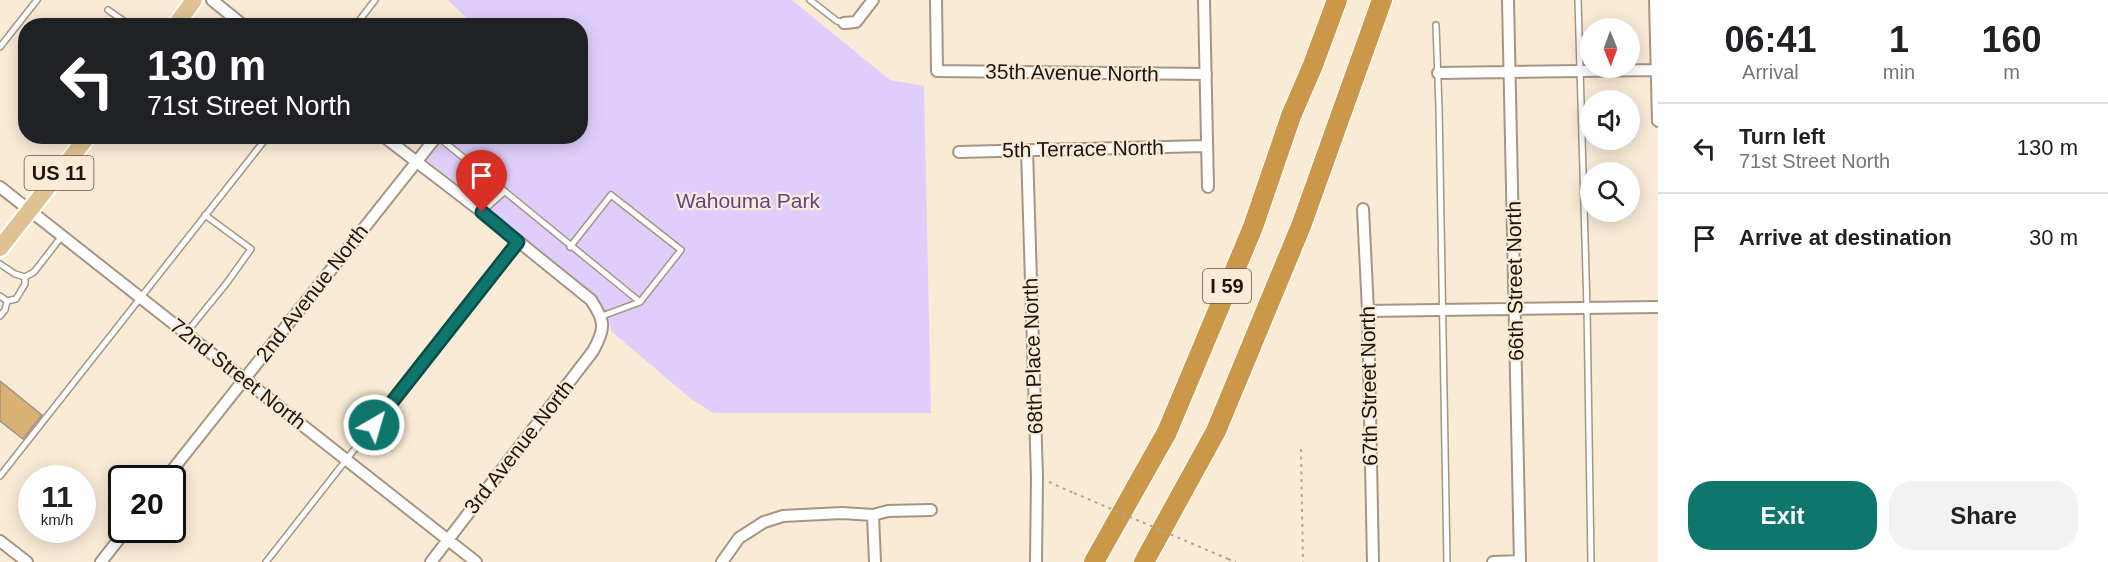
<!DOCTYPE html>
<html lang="en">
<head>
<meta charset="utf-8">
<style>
	body { margin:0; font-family:Arial,sans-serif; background:#f2f2f2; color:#202124; height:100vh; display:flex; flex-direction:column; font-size:22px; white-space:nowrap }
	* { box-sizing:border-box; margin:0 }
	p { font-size:20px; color:#757577 }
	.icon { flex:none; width:33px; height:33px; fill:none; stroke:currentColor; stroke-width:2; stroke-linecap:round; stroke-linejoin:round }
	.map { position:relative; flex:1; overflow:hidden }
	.panel { display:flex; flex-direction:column; background:#fff; width:450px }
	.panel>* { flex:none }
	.hud { position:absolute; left:18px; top:18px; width:570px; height:126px; border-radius:24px; box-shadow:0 3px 15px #0003; background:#202124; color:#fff; overflow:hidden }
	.needle { width:39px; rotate:179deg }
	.tools { position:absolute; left:1580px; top:18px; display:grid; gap:12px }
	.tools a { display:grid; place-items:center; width:60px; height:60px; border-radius:50%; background:#fff; box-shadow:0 3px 15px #0003; font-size:30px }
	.speed { position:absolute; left:18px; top:465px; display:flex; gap:12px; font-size:30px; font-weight:700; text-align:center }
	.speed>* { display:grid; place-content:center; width:78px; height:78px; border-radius:50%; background:#fff; box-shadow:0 3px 15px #0003; line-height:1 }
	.speed small { font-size:15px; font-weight:400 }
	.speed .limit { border:3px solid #111; border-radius:9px; background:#fff; color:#111 }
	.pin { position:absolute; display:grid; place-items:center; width:51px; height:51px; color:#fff; margin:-62px -26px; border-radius:50% 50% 50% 0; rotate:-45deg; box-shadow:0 0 6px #0007 }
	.pin .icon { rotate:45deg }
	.me { position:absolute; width:66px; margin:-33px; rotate:38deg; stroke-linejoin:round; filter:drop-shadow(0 0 4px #0008) }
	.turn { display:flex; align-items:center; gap:21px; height:126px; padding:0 30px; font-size:27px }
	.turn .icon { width:78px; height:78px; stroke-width:2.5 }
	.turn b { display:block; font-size:42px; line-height:51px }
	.eta { display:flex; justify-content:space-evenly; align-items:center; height:102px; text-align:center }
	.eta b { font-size:36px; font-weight:800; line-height:42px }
	.cta { display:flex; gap:12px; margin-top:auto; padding:12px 30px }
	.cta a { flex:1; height:69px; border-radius:24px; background:#0f766e; color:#fff; font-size:24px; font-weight:800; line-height:69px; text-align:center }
	.cta a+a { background:#f2f2f2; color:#202124 }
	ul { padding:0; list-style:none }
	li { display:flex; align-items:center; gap:18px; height:90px; padding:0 30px; border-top:2px solid #e0e0e0 }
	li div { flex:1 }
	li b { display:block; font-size:22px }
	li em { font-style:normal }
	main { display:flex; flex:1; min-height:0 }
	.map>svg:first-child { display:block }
	.green { fill:#dfcefb }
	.building { fill:#dab175; stroke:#9f917f; stroke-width:1.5 }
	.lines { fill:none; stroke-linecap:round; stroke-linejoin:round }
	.lane-casing { stroke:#a49683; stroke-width:8 }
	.street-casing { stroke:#a49683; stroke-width:14 }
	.primary-casing { stroke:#fff; stroke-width:20 }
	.highway-casing { stroke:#fff; stroke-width:22 }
	.path { stroke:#b0a494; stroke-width:2; stroke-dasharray:3 4.5; stroke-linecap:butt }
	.lane { stroke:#fff; stroke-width:5 }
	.street { stroke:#fff; stroke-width:10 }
	.primary { stroke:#e0c192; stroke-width:16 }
	.highway { stroke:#cb984a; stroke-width:20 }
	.path-bridge { stroke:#b0a494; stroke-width:2; stroke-dasharray:3 4.5; stroke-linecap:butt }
	.route-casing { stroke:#0a4d48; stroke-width:15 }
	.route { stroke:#0f766e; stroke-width:10 }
	.labels { text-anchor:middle; stroke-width:4.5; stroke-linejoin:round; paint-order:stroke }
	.shield { fill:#faebd7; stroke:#5f564b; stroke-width:1.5 }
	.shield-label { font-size:20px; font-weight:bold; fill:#1c160f }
	.street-label { font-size:21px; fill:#1c160f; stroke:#faebd7 }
	.park-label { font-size:21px; fill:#63428c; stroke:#faebd7 }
</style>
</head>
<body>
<main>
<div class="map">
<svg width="1658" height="562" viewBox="0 0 1658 562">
	<rect width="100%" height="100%" fill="#faebd7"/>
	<path class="green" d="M448,0H792L890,80L924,86L931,413H713L690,398L612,332L604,308L596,296L427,160L446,137L580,136V26L474,25Z"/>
	<path class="building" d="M0,381L42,415L23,439L0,421Z"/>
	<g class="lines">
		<g class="lane-casing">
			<path id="lane" d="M810,0L837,21L844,23
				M1578,0L1587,308L1591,562
				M108,10L131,26
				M1436,25L1439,108L1447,562
				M226,26L233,17
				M355,26L375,0
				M0,47L37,0
				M437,136L640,302L681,250L611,195L570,247
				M482,212L504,192
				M0,264L15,274L25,277L34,272L62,236
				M0,296L7,301L16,299L25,284V277
				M0,316L5,310L7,301
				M602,316L640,302
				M186,333L226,284L251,249L205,215
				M0,476L268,136
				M266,562L518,241"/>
		</g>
		<g class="street-casing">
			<path id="street" d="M212,0L244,26
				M936,0L937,71L1206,74
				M1204,0L1208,187
				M1508,0L1520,562
				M1655,0L1658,121
				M844,23L856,22L873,0
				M1438,73L1657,70
				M383,136L482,212L591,300C605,321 606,328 593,351L431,562
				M1027,150L1037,477L1036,562
				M959,152L1207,146
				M0,187L476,562
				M1363,209L1368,311L1373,562
				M1368,311L1658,307
				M166,478L437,136
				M873,515L875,562
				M0,541L27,562
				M101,562L126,530
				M722,562L739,538L764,522L783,516L842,513L873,515L888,511L931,510
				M1493,562L1520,561"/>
		</g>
		<g class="primary-casing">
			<path id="primary" d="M175,26L194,0
				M0,248L88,136"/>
		</g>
		<g class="highway-casing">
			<path id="highway" d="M1094,562L1167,432L1253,227L1291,116L1313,65L1337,0
				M1144,562L1216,431L1301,226L1382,0"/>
		</g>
		<path class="path" d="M1301,449L1303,562
			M1049,482L1074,493
			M1228,559L1236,562"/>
		<use href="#lane" class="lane"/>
		<use href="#street" class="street"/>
		<use href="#primary" class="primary"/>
		<use href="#highway" class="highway"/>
		<path class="path-bridge" d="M1074,493L1228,559"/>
	</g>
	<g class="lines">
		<g class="route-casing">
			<path id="route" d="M374,425L518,242L482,212"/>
		</g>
		<use href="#route" class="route"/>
	</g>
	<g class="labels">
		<g class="shield">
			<rect x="24.5" y="156" width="69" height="34" rx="4.5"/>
			<rect x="1203" y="269" width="48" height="34" rx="4.5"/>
		</g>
		<g class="shield-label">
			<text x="59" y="180">US 11</text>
			<text x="1227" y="293">I 59</text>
		</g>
		<g class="street-label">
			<text transform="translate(1072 73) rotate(1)" y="7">35th Avenue North</text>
			<text transform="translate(1083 149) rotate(-1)" y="7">5th Terrace North</text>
			<text transform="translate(1515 281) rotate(-91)" y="7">66th Street North</text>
			<text transform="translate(312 293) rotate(-52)" y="7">2nd Avenue North</text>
			<text transform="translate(1033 356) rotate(-92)" y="7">68th Place North</text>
			<text transform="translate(238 374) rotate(38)" y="7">72nd Street North</text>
			<text transform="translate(1369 386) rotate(-91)" y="7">67th Street North</text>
			<text transform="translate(519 447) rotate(-52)" y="7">3rd Avenue North</text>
		</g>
		<g class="park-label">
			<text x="748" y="208">Wahouma Park</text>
		</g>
	</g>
</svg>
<div class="tools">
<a><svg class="needle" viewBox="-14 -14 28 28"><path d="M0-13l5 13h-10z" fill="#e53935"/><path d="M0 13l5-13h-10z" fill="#757577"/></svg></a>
<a><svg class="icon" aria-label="sound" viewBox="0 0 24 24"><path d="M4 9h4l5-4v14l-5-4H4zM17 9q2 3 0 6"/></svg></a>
<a><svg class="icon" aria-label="search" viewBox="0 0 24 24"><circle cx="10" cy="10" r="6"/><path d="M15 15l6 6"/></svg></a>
</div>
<div class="speed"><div>11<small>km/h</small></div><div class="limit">20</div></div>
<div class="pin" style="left:482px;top:212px;background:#d93025"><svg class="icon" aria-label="arrive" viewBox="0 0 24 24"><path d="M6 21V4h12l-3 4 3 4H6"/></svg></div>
<svg class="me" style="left:374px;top:425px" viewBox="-20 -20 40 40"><circle r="17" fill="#0f766e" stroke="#fff" stroke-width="3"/><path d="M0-11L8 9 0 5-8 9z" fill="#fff"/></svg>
<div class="hud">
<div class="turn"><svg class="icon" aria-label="left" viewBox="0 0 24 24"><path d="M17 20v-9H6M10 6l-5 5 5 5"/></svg><div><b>130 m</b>71st Street North</div></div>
</div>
</div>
<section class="panel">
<div class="eta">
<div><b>06:41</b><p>Arrival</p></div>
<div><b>1</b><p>min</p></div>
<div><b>160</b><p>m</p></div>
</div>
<ul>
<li><svg class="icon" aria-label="left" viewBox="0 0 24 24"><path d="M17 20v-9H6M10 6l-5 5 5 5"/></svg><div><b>Turn left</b><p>71st Street North</p></div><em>130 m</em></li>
<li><svg class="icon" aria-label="arrive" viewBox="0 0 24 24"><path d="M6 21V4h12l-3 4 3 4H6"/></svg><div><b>Arrive at destination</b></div><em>30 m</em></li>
</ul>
<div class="cta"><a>Exit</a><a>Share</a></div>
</section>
</main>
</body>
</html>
